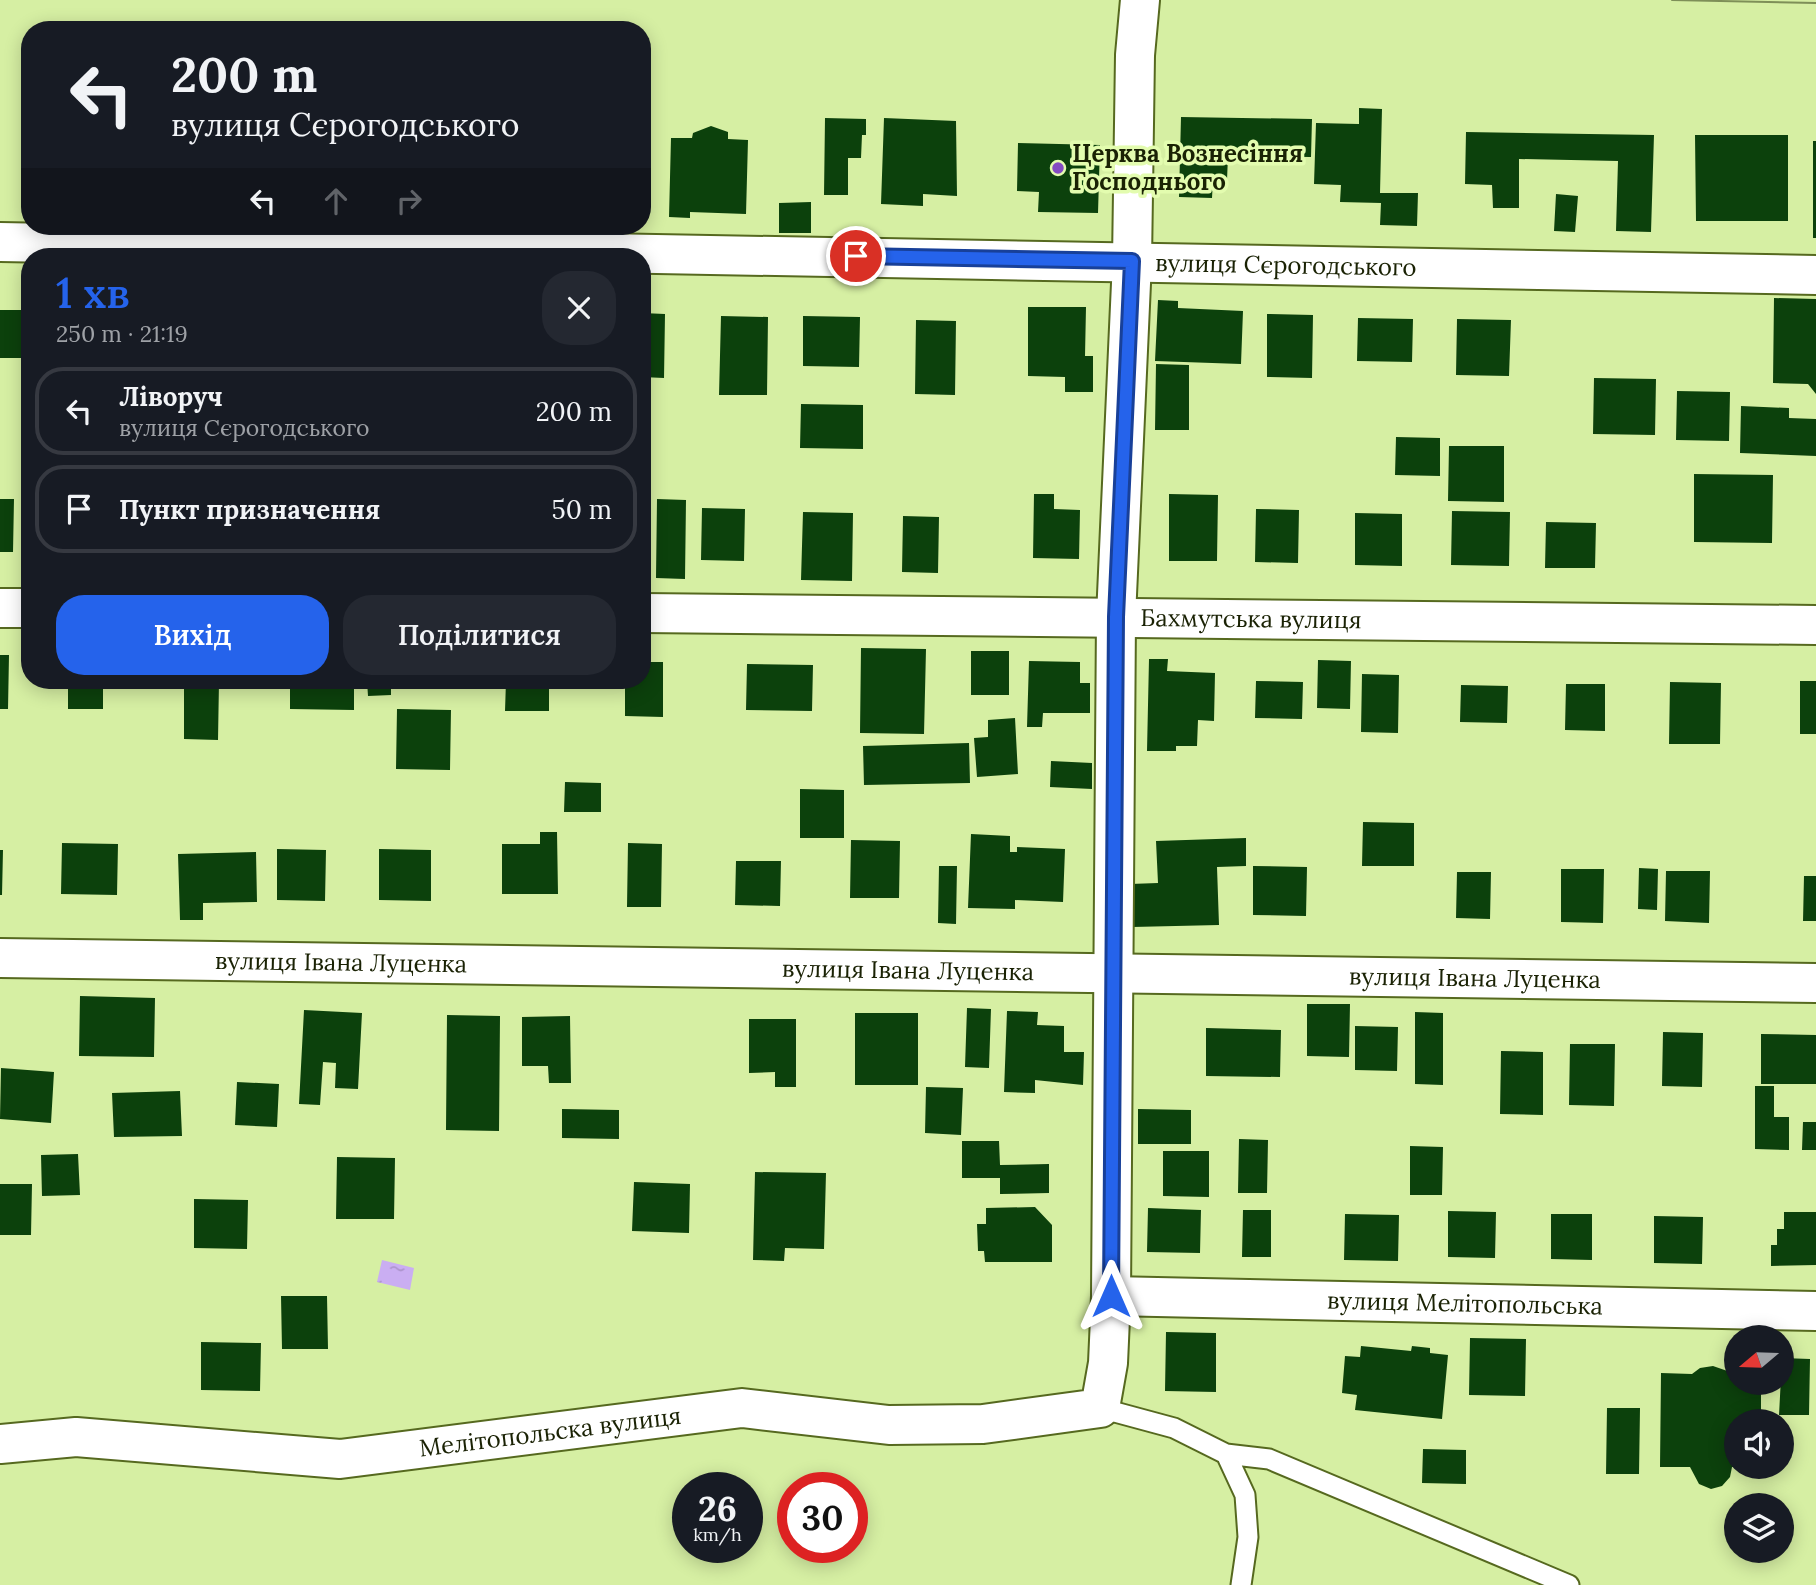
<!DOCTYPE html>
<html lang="uk">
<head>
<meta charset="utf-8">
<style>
	body { margin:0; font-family:Lora,serif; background:#242831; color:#f1f3f6; height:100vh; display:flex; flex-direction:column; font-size:26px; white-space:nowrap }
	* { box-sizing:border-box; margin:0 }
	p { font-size:23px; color:#9ea1a6 }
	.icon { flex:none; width:38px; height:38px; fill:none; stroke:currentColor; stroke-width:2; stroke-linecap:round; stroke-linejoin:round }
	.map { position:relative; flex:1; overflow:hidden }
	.panel { position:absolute; left:21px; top:248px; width:630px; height:441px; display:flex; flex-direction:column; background:#171b24; border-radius:28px; box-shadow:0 4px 18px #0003 }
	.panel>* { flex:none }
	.guide { position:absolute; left:21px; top:21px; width:630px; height:214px; border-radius:28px; box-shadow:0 4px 18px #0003; background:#171b24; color:#f1f3f6; overflow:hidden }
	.needle { width:46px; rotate:251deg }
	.tools { position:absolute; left:1724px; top:1325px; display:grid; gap:14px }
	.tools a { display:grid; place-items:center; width:70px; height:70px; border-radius:50%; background:#171b24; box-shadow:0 4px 18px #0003; font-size:35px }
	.speed { position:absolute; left:672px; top:1472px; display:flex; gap:14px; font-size:35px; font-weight:700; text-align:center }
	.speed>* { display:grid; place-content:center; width:91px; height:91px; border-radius:50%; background:#171b24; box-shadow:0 4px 18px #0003; line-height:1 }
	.speed small { font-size:18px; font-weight:400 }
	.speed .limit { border:10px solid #d22; background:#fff; color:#111 }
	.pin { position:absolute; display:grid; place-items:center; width:60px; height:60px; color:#fff; margin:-30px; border:4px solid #fff; border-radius:50%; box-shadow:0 2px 7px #0007 }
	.me { position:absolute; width:77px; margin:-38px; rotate:0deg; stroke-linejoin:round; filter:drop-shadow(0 0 5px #0008) }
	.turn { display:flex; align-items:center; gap:24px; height:147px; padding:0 35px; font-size:32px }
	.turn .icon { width:91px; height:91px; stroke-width:2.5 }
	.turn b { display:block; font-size:49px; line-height:60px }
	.lanes { display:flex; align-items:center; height:66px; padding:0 35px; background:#0003; justify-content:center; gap:35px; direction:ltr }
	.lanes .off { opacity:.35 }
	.round { display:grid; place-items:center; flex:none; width:74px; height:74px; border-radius:28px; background:#242831 }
	.head { display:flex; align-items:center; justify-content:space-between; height:119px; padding:0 35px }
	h1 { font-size:42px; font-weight:600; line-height:52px; color:#2563eb }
	.primary-button { display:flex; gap:14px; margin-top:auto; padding:14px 35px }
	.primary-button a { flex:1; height:80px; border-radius:28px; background:#2563eb; color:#fff; font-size:28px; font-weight:600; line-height:80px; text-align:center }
	.primary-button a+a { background:#242831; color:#f1f3f6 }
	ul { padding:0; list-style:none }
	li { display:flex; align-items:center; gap:21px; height:88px; margin:0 14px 10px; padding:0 21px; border:4px solid #363941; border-radius:28px }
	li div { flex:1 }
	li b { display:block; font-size:26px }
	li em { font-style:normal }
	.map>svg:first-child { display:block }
	.water { fill:url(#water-ripples) }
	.building { fill:#0c410c }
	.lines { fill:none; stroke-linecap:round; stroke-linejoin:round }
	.lane-casing { stroke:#56691f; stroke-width:23 }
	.street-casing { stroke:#56691f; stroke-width:42 }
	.lane { stroke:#fff; stroke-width:19 }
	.street { stroke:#fff; stroke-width:38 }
	.tram { stroke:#7e8f58; stroke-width:2 }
	.route-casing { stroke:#184099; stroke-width:18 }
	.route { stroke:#2563eb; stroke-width:12 }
	.poi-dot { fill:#844bc2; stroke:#e3fcaf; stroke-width:2.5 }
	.labels { text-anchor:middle; stroke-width:7; stroke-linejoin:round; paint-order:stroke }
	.poi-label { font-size:24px; font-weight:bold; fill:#1a2204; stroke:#e3fcaf; text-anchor:start }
	.street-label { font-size:24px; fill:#1a2204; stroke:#e3fcaf }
</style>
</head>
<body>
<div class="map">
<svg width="1816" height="1585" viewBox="0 0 1816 1585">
	<defs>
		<pattern id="water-ripples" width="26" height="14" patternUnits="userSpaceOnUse" patternTransform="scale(1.75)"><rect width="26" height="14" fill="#caaef2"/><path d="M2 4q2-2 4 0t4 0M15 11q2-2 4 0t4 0" fill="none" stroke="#ad95ce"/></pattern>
	</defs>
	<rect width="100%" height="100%" fill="#d6efa3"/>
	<path class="water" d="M382,1260L414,1268L410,1290L377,1282Z"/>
	<path class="building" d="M1359,108L1382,109L1380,193H1418L1417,226L1380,225L1381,203L1340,202L1341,185L1314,184L1316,123L1359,124Z
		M1181,117L1312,119L1311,157L1228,156L1227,180L1213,179L1212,198L1179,197Z
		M825,118L866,119V135H862L861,158H848V195H824Z
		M884,118L956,121L957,196L923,194V206L881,204Z
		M711,126L728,132V139L748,140L746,214L690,212V218L669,217L671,138H692L693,133Z
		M1466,132L1654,135L1651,232L1616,231L1618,161L1519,159V208H1493L1492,185L1465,184Z
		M1695,135H1788V221H1696Z
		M1813,141H1816V238H1813Z
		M1018,143L1100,145L1098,213L1038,212L1039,192L1017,191Z
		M1556,194L1578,196L1575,232L1554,231Z
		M811,202V233H779V203Z
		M1774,298L1816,299V394L1808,384L1773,383Z
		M1158,300L1178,301V308L1243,311L1241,364L1155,361Z
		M1028,307H1086L1085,356H1093V392H1065V377L1028,376Z
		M0,310H30V358H0Z
		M642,313L665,314L664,378L642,377Z
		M1267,314L1313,315L1312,378L1267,377Z
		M721,316L768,317L767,395H719Z
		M803,316L860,317L859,367L803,366Z
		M1358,318L1413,319L1412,362L1357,361Z
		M1457,319L1511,320L1509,376L1456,375Z
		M916,320L956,321L955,395L915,394Z
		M1156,364L1189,365V430H1155Z
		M1594,378L1656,379L1655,435L1593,434Z
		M1677,391L1730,392L1729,441L1676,440Z
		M801,404L863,405V449L800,448Z
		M1741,406L1789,408V418L1816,419V456L1740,453Z
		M1396,437L1440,438V476L1395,475Z
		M1449,446H1504V502L1448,501Z
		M1694,474L1773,475L1772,543L1694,542Z
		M1034,494H1054V509L1080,510L1079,559L1033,558Z
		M1169,494L1218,495L1217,561H1169Z
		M0,499H14L13,552H0Z
		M657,499L686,500L685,579L656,578Z
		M702,508L745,509L744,561L701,560Z
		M1256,509L1299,510L1298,563L1255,562Z
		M1452,511L1510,512L1509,566L1451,565Z
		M803,512L853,513L852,581L801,580Z
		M1355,513L1402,514V566L1355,565Z
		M903,516L939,517L938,573L902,572Z
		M1546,522L1596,523L1595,568H1545Z
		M861,648L926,649L924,734L860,733Z
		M971,651H1009V695H971Z
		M0,655H9L8,709H0Z
		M1149,659H1168L1167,671L1215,673L1214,721L1198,720L1197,746H1176V751H1147Z
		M1318,660L1351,661L1350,709L1317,708Z
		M1029,661L1080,662V683H1090V713H1043L1042,727H1027Z
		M642,662H663V717L625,716V681H642Z
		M747,664L813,665L812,711L746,710Z
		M1362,674L1399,675L1398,733L1361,732Z
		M68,681H103V709H68Z
		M184,681H219L218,740L184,739Z
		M290,681H354V710L290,709Z
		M367,681H391V695L368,696Z
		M506,681H549V711H505Z
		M1256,681L1303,682L1302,719L1255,718Z
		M1800,681H1816V734H1800Z
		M1670,682L1721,683L1720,744H1669Z
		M1566,684H1605V731L1565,730Z
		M1461,685L1508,686L1507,723L1460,722Z
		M397,709L451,710L450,770L396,769Z
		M1015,718L1018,774L977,777L974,738L988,737V720Z
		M969,743L970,783L864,785L863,746Z
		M1051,761L1092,763V789L1050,787Z
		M565,782L601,783V812H564Z
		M800,789L844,790V838H800Z
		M1363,822L1414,823V866H1362Z
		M540,832H557L558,894H502V844H540Z
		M971,834L1010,836V852H1017V847L1065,849L1063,902L1015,900V909L968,908Z
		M1246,838V866L1217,867L1219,925L1132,927L1130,884L1158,883L1156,841Z
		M851,840L900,841L899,898H850Z
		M62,843L118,844L117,895L61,894Z
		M628,843L662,844L661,907H627Z
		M277,849L326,850L325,901L277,900Z
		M379,849L431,850V901L379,900Z
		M0,850H3L2,895H0Z
		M256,852L257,902L203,903V920H180L178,854Z
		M736,861H781L780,906L735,905Z
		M939,866H957L956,924L938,923Z
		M1253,866L1307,867L1306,916L1253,915Z
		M1639,868L1658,869L1657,910L1638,909Z
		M1561,869H1604L1603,923L1561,922Z
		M1666,871H1710L1709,923L1665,921Z
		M1457,872H1491L1490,919L1456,918Z
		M1804,876H1816V921H1803Z
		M80,996L155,998L154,1057L79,1056Z
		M1307,1004H1350L1349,1057L1307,1056Z
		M967,1008L991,1009L989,1068L965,1067Z
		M304,1010L362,1013L358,1089L335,1088L336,1063L323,1062L320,1105L299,1104Z
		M1007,1011L1038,1012L1037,1025L1064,1026V1052H1084L1083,1085L1035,1080V1093L1004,1092Z
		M1415,1012L1443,1013V1085L1415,1084Z
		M855,1013H918V1085H855Z
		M447,1015L500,1016L499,1131L446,1130Z
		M570,1016L571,1083H549L548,1066H522V1017Z
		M749,1019H796V1087H775V1072L749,1073Z
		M1355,1026L1398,1027L1397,1071L1355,1070Z
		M1206,1028L1281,1030L1280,1077L1206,1076Z
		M1663,1032L1703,1033L1702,1087L1662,1086Z
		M1761,1034L1816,1035V1084H1761Z
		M1570,1044H1615L1614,1106L1569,1105Z
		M1501,1051L1543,1052V1115L1500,1114Z
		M1,1068L54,1072L51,1123L0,1119Z
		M237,1082L279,1084L277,1127L235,1125Z
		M1755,1086H1774V1117H1789V1150L1755,1149Z
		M926,1087L963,1088L961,1135L925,1133Z
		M180,1091L182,1136L114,1137L112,1093Z
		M562,1109L619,1110V1139L562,1138Z
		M1138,1109L1191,1110V1144H1138Z
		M1803,1122H1816V1150H1802Z
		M1239,1139L1268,1140L1267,1193H1238Z
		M962,1141H999L1000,1165L1049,1164V1193L1000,1194V1178H962Z
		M1410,1146L1443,1147L1442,1195H1410Z
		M1163,1151H1209V1197L1163,1196Z
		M78,1154L80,1195L42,1196L41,1155Z
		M337,1157L395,1158L394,1219H336Z
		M755,1172L826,1173L824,1249L785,1248L784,1261L753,1260Z
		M634,1182L690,1184L689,1233L632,1231Z
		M0,1184H32L31,1235H0Z
		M194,1199L248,1200L247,1249L194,1248Z
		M1035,1207L1052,1225V1262H985L984,1251H978L977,1224H986V1208Z
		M1148,1208L1201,1210L1200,1253L1147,1252Z
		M1243,1210H1271V1257H1242Z
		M1448,1211L1496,1212L1495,1258L1448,1257Z
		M1784,1212H1816V1265L1771,1266V1245H1777V1229H1784Z
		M1345,1214L1399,1215L1398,1261L1344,1260Z
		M1551,1214H1592V1260L1551,1259Z
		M1654,1216L1703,1217L1702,1264L1654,1263Z
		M281,1296H327L328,1349H282Z
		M1166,1332L1216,1333V1392L1165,1391Z
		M1470,1338L1526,1339L1525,1396L1469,1395Z
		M201,1342L261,1343L260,1391L201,1390Z
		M1361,1346L1411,1351L1412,1346L1430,1348V1353L1448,1355L1442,1419L1355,1410L1357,1395L1342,1393L1345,1356L1360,1357Z
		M1782,1358L1810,1359L1809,1415H1779Z
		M1713,1366L1736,1374V1382H1761V1421H1736V1467H1732L1730,1477L1722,1486L1711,1489L1699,1484L1690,1467H1660L1661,1373L1692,1374L1700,1368Z
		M1607,1408H1640L1639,1474H1606Z
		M1423,1449L1466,1450V1484L1422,1483Z"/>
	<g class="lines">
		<g class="lane-casing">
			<path id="lane" d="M1100,1408L1174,1428L1226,1454L1245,1495L1248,1537L1241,1585
				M1226,1454L1269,1459L1569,1585"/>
		</g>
		<g class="street-casing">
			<g id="street">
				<path id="s1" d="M0,242L1816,275"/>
				<path d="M0,608H30"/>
				<path id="s2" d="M642,613L1816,625"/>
				<path id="s3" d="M0,958L1816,983"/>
				<path id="s4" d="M1111,1296L1816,1311"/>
				<path id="s5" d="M0,1444L76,1437L340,1459L742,1408L889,1425L983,1424L1100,1408L1108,1363L1111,1296L1116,617L1132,261L1135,55L1140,0"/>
			</g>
		</g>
		<use href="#lane" class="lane"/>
		<use href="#street" class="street"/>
		<path class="tram" d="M1672,0L1816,3"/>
	</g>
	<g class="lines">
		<g class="route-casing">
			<path id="route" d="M856,256L1132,261L1116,617L1111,1296"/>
		</g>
		<use href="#route" class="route"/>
	</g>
	<circle class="poi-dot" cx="1058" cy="168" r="7"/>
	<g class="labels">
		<g class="poi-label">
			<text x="1072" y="162">Церква Вознесіння<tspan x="1072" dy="28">Господнього</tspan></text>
		</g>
		<g class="street-label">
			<text dy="8" stroke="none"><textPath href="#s1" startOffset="1286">вулиця Сєрогодського</textPath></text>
			<text dy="8" stroke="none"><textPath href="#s2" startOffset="609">Бахмутська вулиця</textPath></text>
			<text dy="8" stroke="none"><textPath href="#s3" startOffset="341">вулиця Івана Луценка</textPath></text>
			<text dy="8" stroke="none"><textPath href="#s3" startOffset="908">вулиця Івана Луценка</textPath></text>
			<text dy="8" stroke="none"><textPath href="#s3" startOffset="1475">вулиця Івана Луценка</textPath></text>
			<text dy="8" stroke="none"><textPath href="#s4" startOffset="354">вулиця Мелітопольська</textPath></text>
			<text dy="8" stroke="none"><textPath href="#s5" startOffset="553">Мелітопольска вулиця</textPath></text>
		</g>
	</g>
</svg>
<div class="tools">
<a><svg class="needle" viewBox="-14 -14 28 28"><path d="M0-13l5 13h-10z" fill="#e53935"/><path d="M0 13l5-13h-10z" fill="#9ea1a6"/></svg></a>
<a><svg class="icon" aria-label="sound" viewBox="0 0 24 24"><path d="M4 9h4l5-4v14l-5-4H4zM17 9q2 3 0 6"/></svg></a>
<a><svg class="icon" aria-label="layers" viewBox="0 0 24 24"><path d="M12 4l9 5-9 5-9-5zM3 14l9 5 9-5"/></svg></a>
</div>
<div class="speed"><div>26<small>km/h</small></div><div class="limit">30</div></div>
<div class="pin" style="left:856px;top:256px;background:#d93025"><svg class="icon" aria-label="arrive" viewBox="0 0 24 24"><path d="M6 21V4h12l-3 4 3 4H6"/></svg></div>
<svg class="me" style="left:1111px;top:1296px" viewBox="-20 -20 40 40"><path d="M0-17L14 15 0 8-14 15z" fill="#2563eb" stroke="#fff" stroke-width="4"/></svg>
<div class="guide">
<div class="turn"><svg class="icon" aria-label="left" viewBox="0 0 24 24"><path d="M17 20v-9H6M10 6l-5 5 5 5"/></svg><div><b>200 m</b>вулиця Сєрогодського</div></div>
<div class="lanes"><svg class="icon" aria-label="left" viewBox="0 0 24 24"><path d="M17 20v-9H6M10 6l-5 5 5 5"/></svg><svg class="icon off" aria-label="ahead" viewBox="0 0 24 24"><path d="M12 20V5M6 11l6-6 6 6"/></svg><svg class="icon off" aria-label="right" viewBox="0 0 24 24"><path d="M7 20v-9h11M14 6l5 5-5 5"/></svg></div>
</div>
<section class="panel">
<div class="head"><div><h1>1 хв</h1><p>250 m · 21:19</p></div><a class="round"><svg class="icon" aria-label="close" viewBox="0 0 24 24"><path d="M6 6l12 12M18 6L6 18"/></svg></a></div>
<ul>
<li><svg class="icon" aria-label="left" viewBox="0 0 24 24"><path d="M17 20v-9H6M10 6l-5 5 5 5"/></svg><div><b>Ліворуч</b><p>вулиця Сєрогодського</p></div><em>200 m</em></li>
<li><svg class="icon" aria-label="arrive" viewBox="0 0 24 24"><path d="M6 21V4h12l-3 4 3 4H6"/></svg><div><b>Пункт призначення</b></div><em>50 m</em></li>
</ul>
<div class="primary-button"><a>Вихід</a><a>Поділитися</a></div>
</section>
</div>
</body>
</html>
